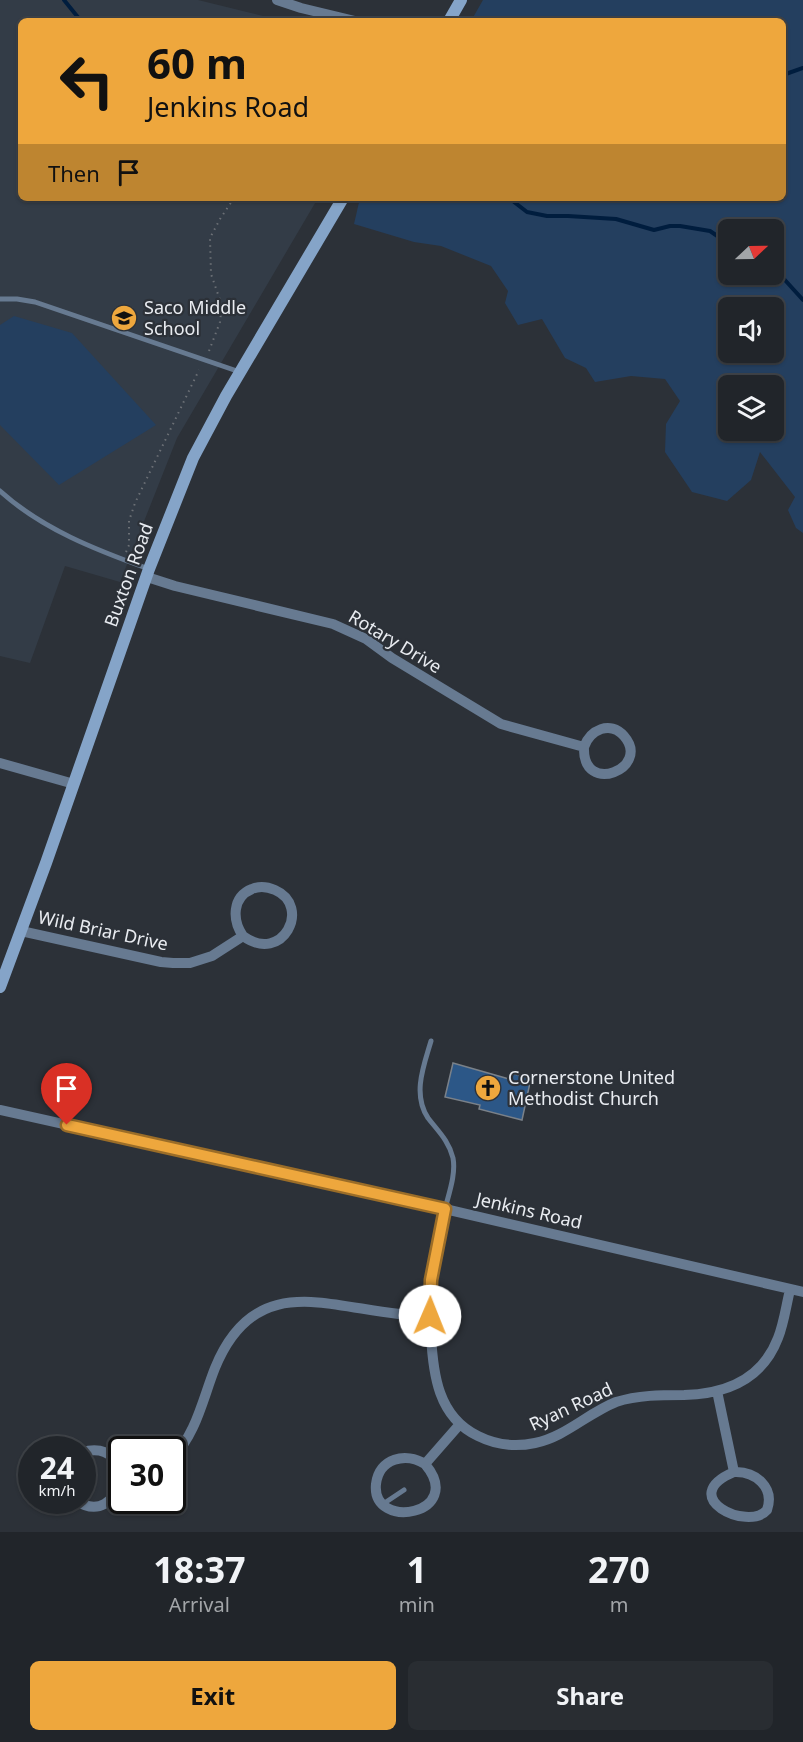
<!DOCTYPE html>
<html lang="en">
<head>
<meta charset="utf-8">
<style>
	body { margin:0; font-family:"Noto Sans",sans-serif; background:#292d32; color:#f1f3f6; height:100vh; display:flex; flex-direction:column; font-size:22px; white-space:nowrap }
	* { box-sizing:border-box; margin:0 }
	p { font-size:20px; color:#a2a5a8 }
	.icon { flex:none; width:33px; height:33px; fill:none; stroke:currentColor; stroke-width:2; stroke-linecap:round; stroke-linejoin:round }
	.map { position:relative; height:1532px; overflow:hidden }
	.sheet { display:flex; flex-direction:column; background:#21252a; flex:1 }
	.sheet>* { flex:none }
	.guide { position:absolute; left:18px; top:18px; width:768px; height:183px; border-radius:9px; box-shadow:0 2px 4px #0004,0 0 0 2px #3e4247; background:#eea73d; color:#111; overflow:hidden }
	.needle { width:39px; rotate:68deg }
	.buttons { position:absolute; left:718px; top:219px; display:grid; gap:12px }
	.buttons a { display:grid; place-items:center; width:66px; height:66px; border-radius:9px; background:#21252a; box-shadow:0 2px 4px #0004,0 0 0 2px #3e4247; font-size:30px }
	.speed { position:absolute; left:18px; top:1436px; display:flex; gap:12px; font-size:30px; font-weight:700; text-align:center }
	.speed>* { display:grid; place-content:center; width:78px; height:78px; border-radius:50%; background:#21252a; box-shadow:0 2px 4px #0004,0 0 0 2px #3e4247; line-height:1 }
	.speed small { font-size:15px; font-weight:400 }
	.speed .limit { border:3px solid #111; border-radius:9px; background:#fff; color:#111 }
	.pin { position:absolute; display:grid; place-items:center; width:51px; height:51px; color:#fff; margin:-62px -26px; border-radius:50% 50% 50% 0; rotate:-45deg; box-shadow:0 0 6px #0007 }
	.pin .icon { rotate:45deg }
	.me { position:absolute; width:66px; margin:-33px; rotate:1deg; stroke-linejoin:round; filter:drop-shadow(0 0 4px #0008) }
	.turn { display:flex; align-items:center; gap:21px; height:126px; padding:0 30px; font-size:27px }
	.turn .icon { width:78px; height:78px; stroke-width:2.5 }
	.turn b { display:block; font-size:42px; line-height:51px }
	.then { display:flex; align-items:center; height:57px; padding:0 30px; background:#0003; gap:12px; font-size:22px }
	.eta { display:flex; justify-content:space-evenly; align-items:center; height:102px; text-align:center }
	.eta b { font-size:36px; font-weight:700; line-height:42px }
	.action { display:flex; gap:12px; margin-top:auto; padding:12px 30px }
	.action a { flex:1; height:69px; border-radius:9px; background:#eea73d; color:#111; font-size:24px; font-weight:700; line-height:69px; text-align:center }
	.action a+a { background:#292d32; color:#f1f3f6 }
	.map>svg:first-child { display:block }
	.built { fill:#333c47 }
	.green { fill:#243f5f; fill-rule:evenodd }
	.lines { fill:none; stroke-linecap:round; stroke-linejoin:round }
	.stream { stroke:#001d3e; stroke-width:4 }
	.building { fill:#2c5787; stroke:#7a8189; stroke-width:1.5 }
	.path { stroke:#6c7076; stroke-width:2; stroke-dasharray:1.5 4.5; stroke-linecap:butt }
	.service { stroke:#677a91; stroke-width:5 }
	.minor { stroke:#677a91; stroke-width:10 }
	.secondary { stroke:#85a4c8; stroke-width:12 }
	.route-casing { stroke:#9b6d28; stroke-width:15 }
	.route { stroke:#eea73d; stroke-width:10 }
	.labels { text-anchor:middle; stroke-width:4.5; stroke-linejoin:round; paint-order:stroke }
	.poi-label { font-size:18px; fill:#e9ecf1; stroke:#2c3138; text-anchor:start }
	.street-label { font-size:18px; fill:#e9ecf1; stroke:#2c3138 }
</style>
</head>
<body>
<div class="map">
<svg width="803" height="1532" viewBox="0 0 803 1532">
	<rect width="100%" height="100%" fill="#2c3138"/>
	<path class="built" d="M0,0H198L283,21H21V198H318L177,438L120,582L65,566L30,663L0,656Z"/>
	<path class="green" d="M483,0H803V533L796,528L788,510L795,497L760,452L751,480L727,501L692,492L665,452L666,424L680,401L665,379L631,376L595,382L586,368L565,358L542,319L518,325L505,303L508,291L491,266L441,246L414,242L354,224L360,198H783V21H471ZM729,230H774V274H729ZM729,308H774V352H729ZM729,386H774V430H729Z
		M14,316L72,333L156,425L59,485L0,425V325Z"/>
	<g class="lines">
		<path class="stream" d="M64,0L81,21
			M783,75L803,68
			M509,198L527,212L547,216H568L616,219L654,230L670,226H680L710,231L729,244
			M774,272L784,279L803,300"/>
	</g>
	<path class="building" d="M453,1063L509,1079L510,1073L531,1078L522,1120L479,1109L480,1105L445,1097Z"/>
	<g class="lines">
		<path class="path" d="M209,351L220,322L221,312V303L211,274L210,238L220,219L234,198
			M126,552L129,545V521L135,503L199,370"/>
		<path class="service" d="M0,299H17L35,302L240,372
			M0,491C42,529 96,550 149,569
			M431,1041C424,1065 412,1094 428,1118C438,1131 449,1141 453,1158C456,1174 449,1193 445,1209
			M383,1504L404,1490"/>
		<path class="minor" d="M277,0L301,8L355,21
			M147,577L175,586L333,624L366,639L392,658L501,724L584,747C582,797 652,768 624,736C610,720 590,730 584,747
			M0,763L74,784
			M21,931L161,962L173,963H190L212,956L243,936C283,965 312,906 275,890C268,887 259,886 252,889C232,897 232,920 243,936
			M0,1110L445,1209L803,1292
			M445,1209C440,1232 434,1256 431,1280C429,1298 430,1317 431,1335C433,1374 438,1417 478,1436C496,1445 516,1447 535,1443C565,1437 588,1413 616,1402C638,1395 661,1395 684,1395C726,1394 762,1380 778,1338C784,1323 786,1306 790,1290
			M717,1391L734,1472C675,1497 748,1532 767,1510C775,1487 755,1471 734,1472
			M172,1458C196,1435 203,1398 215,1368C259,1260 344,1317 430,1316
			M425,1464C467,1514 371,1532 376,1484C379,1458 406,1452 425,1464L460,1424
			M75,1500C123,1532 141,1437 82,1452"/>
		<path class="secondary" d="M449,21L461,0
			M0,987L46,863L149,569L193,458L226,396L343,198"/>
	</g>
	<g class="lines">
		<g class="route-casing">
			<path id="route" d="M67,1125L445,1209L431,1280L430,1316"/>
		</g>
		<use href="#route" class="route"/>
	</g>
	<defs>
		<g id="school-disc" transform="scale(1.35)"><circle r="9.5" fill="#eea73d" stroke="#2c3138"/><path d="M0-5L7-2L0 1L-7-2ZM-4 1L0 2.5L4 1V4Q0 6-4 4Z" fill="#111"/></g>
		<g id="church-disc" transform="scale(1.35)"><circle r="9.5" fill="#eea73d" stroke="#2c3138"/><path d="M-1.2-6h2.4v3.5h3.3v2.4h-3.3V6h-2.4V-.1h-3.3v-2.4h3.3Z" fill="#111"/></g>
	</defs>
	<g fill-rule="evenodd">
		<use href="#school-disc" x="124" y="318"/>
		<use href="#church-disc" x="488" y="1088"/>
	</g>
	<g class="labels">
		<g class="poi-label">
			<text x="144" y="314">Saco Middle<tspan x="144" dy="21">School</tspan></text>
			<text x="508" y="1084">Cornerstone United<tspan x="508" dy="21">Methodist Church</tspan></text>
		</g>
		<g class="street-label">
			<text transform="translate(129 575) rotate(-70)" y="6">Buxton Road</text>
			<text transform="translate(395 642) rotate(31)" y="6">Rotary Drive</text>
			<text transform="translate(103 931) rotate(12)" y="6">Wild Briar Drive</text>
			<text transform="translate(529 1211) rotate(13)" y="6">Jenkins Road</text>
			<text transform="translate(571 1407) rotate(-25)" y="6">Ryan Road</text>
		</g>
	</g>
</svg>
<div class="buttons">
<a><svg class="needle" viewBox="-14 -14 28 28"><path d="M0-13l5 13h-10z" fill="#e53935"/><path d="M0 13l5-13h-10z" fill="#a2a5a8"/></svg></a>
<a><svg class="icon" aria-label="sound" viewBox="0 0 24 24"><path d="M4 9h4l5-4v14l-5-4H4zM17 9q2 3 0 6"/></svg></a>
<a><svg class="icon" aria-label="layers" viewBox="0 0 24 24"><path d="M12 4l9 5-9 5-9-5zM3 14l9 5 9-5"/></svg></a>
</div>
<div class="speed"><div>24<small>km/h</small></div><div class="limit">30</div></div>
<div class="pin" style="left:67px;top:1125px;background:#d93025"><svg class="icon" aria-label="arrive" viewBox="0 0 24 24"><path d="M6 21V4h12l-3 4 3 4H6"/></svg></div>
<svg class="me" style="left:430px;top:1316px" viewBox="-20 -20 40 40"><circle r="19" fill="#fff"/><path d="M0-13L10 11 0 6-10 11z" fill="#eea73d"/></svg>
<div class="guide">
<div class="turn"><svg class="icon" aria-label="left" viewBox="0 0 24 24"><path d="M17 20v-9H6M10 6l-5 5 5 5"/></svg><div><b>60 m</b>Jenkins Road</div></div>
<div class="then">Then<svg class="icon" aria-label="arrive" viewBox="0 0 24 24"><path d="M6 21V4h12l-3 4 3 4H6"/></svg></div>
</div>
</div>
<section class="sheet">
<div class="eta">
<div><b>18:37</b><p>Arrival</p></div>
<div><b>1</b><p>min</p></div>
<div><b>270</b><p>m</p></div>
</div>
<div class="action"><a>Exit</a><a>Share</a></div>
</section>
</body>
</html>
